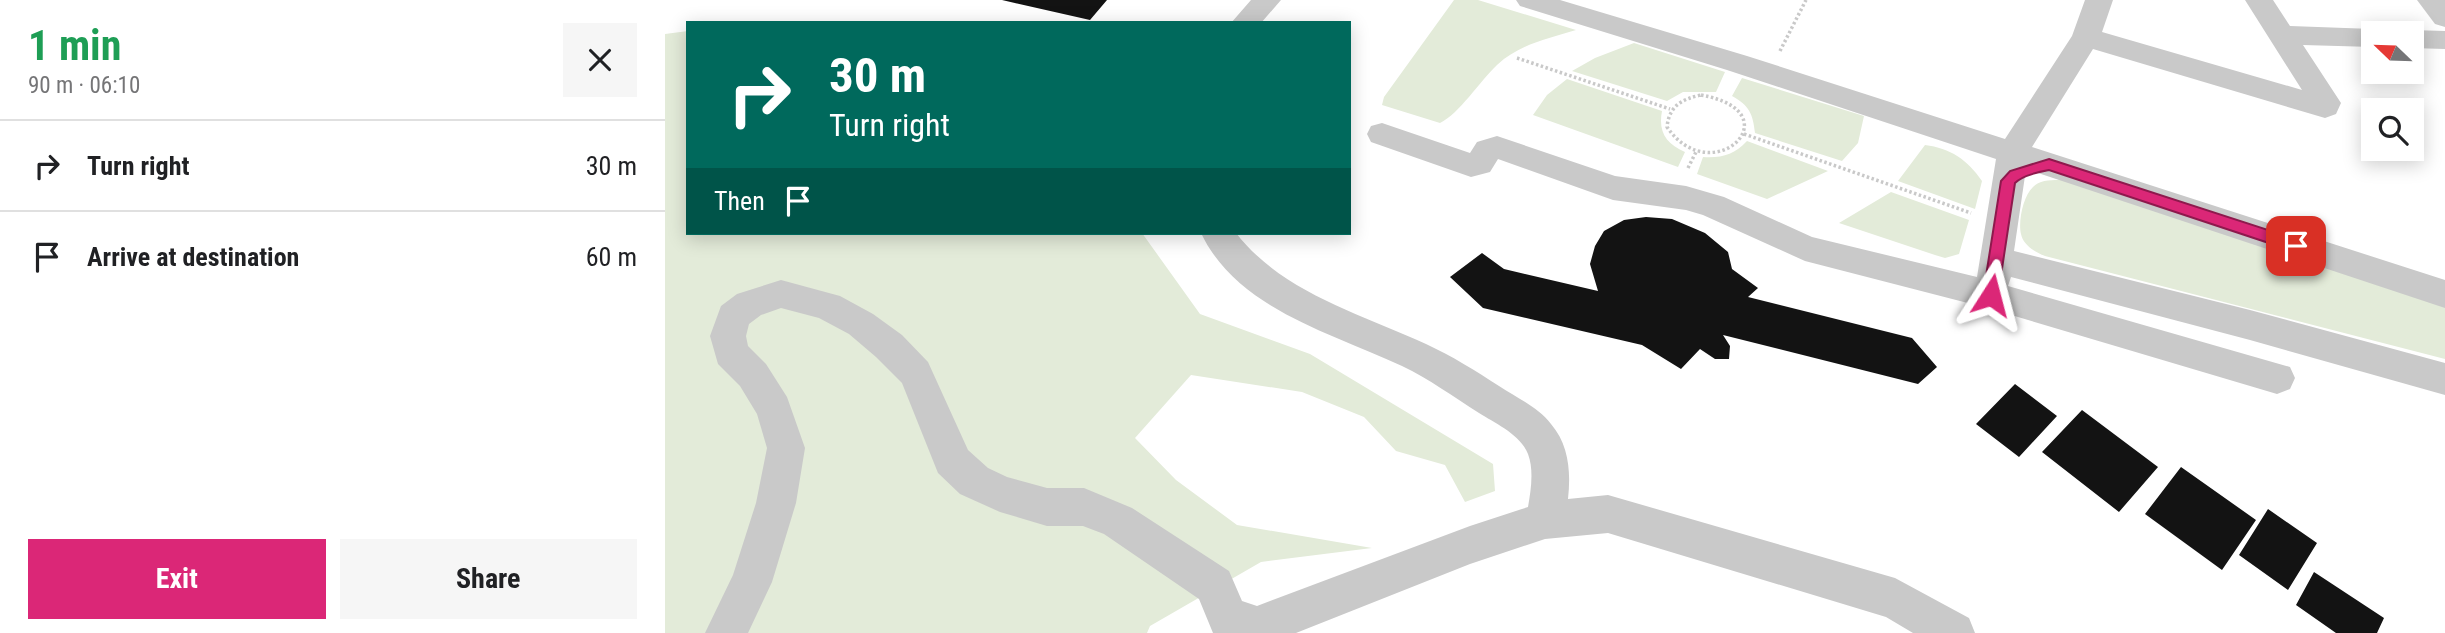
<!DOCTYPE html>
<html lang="en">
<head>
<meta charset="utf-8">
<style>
	body { margin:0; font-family:"Roboto Condensed",sans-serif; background:#f6f6f6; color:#202124; height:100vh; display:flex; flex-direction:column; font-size:26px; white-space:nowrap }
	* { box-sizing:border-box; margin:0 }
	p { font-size:23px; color:#757577 }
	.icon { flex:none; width:38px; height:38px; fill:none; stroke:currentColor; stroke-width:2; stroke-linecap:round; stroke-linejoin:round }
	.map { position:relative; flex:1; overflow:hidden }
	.panel { display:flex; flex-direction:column; background:#fff; width:665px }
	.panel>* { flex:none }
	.banner { position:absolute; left:21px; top:21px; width:665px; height:214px; border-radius:0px; box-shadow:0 4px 18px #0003; background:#00695c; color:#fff; overflow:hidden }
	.needle { width:46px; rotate:293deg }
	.buttons { position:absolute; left:1696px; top:21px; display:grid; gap:14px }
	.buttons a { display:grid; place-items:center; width:63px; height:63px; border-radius:0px; background:#fff; box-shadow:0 4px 18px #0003; font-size:35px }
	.pin { position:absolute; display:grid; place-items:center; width:60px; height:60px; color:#fff; margin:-30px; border-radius:14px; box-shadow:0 4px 10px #0006 }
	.me { position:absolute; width:77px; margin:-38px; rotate:9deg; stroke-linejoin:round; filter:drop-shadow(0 0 5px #0008) }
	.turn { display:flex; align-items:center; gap:24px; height:147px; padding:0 28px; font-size:32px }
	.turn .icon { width:91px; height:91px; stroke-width:2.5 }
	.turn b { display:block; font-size:49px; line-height:60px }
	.then { display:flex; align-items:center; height:66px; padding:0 28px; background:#0003; gap:14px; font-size:26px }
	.round { display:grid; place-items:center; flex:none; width:74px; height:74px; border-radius:0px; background:#f6f6f6 }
	.head { display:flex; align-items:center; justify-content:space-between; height:119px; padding:0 28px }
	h1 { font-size:42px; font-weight:700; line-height:52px; color:#1e9e55 }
	.button { display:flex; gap:14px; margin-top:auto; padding:14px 28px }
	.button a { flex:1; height:80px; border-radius:0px; background:#db2777; color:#fff; font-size:28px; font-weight:700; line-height:80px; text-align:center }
	.button a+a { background:#f6f6f6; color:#202124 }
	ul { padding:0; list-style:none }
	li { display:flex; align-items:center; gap:21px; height:91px; padding:0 28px; border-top:2px solid #e0e0e0 }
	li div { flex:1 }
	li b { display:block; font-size:26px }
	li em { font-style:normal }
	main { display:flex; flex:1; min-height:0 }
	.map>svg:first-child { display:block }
	.green { fill:#e3ebd9 }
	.building { fill:#131313 }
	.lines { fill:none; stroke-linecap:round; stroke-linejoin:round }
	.path { stroke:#c9c9c9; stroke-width:3.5; stroke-dasharray:2.5 2.5; stroke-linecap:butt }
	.minor { fill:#c9c9c9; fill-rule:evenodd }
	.route { fill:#db2777; stroke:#8e194d; stroke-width:2 }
</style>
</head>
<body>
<main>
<section class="panel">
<div class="head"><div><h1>1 min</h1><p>90 m · 06:10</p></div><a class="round"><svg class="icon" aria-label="close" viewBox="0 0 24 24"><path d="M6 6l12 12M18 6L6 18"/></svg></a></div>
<ul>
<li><svg class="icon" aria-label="right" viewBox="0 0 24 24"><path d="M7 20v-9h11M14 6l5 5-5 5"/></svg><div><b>Turn right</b></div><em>30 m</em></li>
<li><svg class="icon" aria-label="arrive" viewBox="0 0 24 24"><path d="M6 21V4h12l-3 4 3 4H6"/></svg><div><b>Arrive at destination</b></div><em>60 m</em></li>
</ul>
<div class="button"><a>Exit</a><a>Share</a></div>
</section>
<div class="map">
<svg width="1780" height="633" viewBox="0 0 1780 633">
	<rect width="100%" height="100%" fill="#fff"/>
	<path class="green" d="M789,0H813L911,30C882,39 855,44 832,65C815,81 794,114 775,123L717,105L719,97Z
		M23,31V233H477L535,314L645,354L828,464L830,491L800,502L780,465L731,451L699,417L637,392L526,375L470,438L511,480L572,525L707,548L596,562L485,626L482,633H0V34Z
		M969,43L1060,72L1051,92H1018L1002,101L907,71L930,58Z
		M1077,78L1199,116L1193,143L1177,161L1090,133C1088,114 1084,105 1067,96Z
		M902,79L997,111C993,132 1001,144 1020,152L1013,167L868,115L882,95Z
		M1082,141L1163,171L1102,199L1032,174L1038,157C1057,158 1069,155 1082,141Z
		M1260,145C1285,148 1303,160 1317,181L1310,209L1233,181Z
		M1400,180L1780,307V359L1380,256C1370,252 1358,245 1356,234C1353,222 1358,196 1368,187C1375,179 1390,180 1400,180Z
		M1226,192L1304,220L1294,254L1280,258L1270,255L1174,223Z"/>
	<path class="building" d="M337,0H442L425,20Z
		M981,217L1007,219L1040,233L1063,252L1067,269L1093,288L1083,297L1247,338L1272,367L1253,384L1058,335L1065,346L1064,359H1050L1035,349L1016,369L977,345L818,308L785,277L817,253L839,269L933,291L925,264L930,246L939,231L959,220Z
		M1350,384L1392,416L1354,457L1311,424Z
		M1417,410L1493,467L1454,512L1377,452Z
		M1516,467L1591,520L1557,570L1480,514Z
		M1603,509L1652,543L1623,590L1574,555Z
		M1649,572L1719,618L1712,633H1671L1631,605Z"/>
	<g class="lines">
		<path class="path" d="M1115,51L1141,0
			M852,58L1005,109
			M1036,95C1131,112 1047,193 1002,127C1004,106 1017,99 1036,95Z
			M1079,134L1306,213
			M1023,168L1032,150"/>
		<path class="minor" d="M586,0H616L596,23H566Z
			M851,0H895L1082,56L1340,139L1407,36L1420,0H1448L1437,32L1637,90L1580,0H1608L1625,26L1708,29L1718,31L1719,33H1708V47L1638,45L1676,103L1671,114L1660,118L1428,49L1367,147L1780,280V308L1361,169L1349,251L1585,310L1780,363V395L1585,340L1346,277L1343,286L1625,367L1630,378L1625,389L1612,394L1326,309L1140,261L1038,215L1021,210L948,200L833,159L825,172L806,177L706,142L702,134L706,126L717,123L805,153L812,142L832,136L950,176L1021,186L1059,197L1147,237L1312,277L1331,159L1062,70L855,6Z
			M1752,0H1780V27L1770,24Z
			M1746,30L1780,31V49L1746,48V33H1735Z
			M536,233H571C618,293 694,313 761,344C787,356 811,371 834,386C852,398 873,407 886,424C904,445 906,472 903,499L943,495L1230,578L1304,618L1310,633H1248L1221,617L943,533L880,539L805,564L631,633H548L534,599L439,534L418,526H382L335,512L295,494L273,473L237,383L211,357L184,334L154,318L116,308L96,315L84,324L81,336L83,346L101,364L122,397L140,448L131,503L107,582L83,633H40L68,575L91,503L102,448L92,414L75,386L53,364L45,336L56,306L72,294L116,280L175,296L208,314L237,335L263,362L303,450L323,468L342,477L382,488H419L467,508L564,571L577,601L592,606L805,526L863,507C866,490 869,470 863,454C856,435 830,423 814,413C789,397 764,379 737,366C667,333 572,309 536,233Z"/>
	</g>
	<path class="route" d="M1384,159L1637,241L1639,246L1631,252L1384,170C1373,172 1358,175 1350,183L1333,295L1326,301L1320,300L1318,295L1336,181L1345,171Z"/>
</svg>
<div class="buttons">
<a><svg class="needle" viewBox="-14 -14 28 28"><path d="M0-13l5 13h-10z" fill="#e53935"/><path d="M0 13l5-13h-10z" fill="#757577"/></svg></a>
<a><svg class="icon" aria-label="search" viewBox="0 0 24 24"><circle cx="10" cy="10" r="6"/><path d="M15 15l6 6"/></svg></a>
</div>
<div class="pin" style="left:1631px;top:246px;background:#d93025"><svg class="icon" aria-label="arrive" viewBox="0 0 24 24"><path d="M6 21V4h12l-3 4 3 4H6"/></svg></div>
<svg class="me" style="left:1326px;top:295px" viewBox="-20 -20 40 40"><path d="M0-17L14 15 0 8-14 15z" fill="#db2777" stroke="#fff" stroke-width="4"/></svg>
<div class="banner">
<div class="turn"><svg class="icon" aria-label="right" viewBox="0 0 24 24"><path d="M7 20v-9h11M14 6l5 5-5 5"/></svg><div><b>30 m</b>Turn right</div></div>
<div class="then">Then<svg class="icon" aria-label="arrive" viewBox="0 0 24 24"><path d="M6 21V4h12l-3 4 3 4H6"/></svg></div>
</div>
</div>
</main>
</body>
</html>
